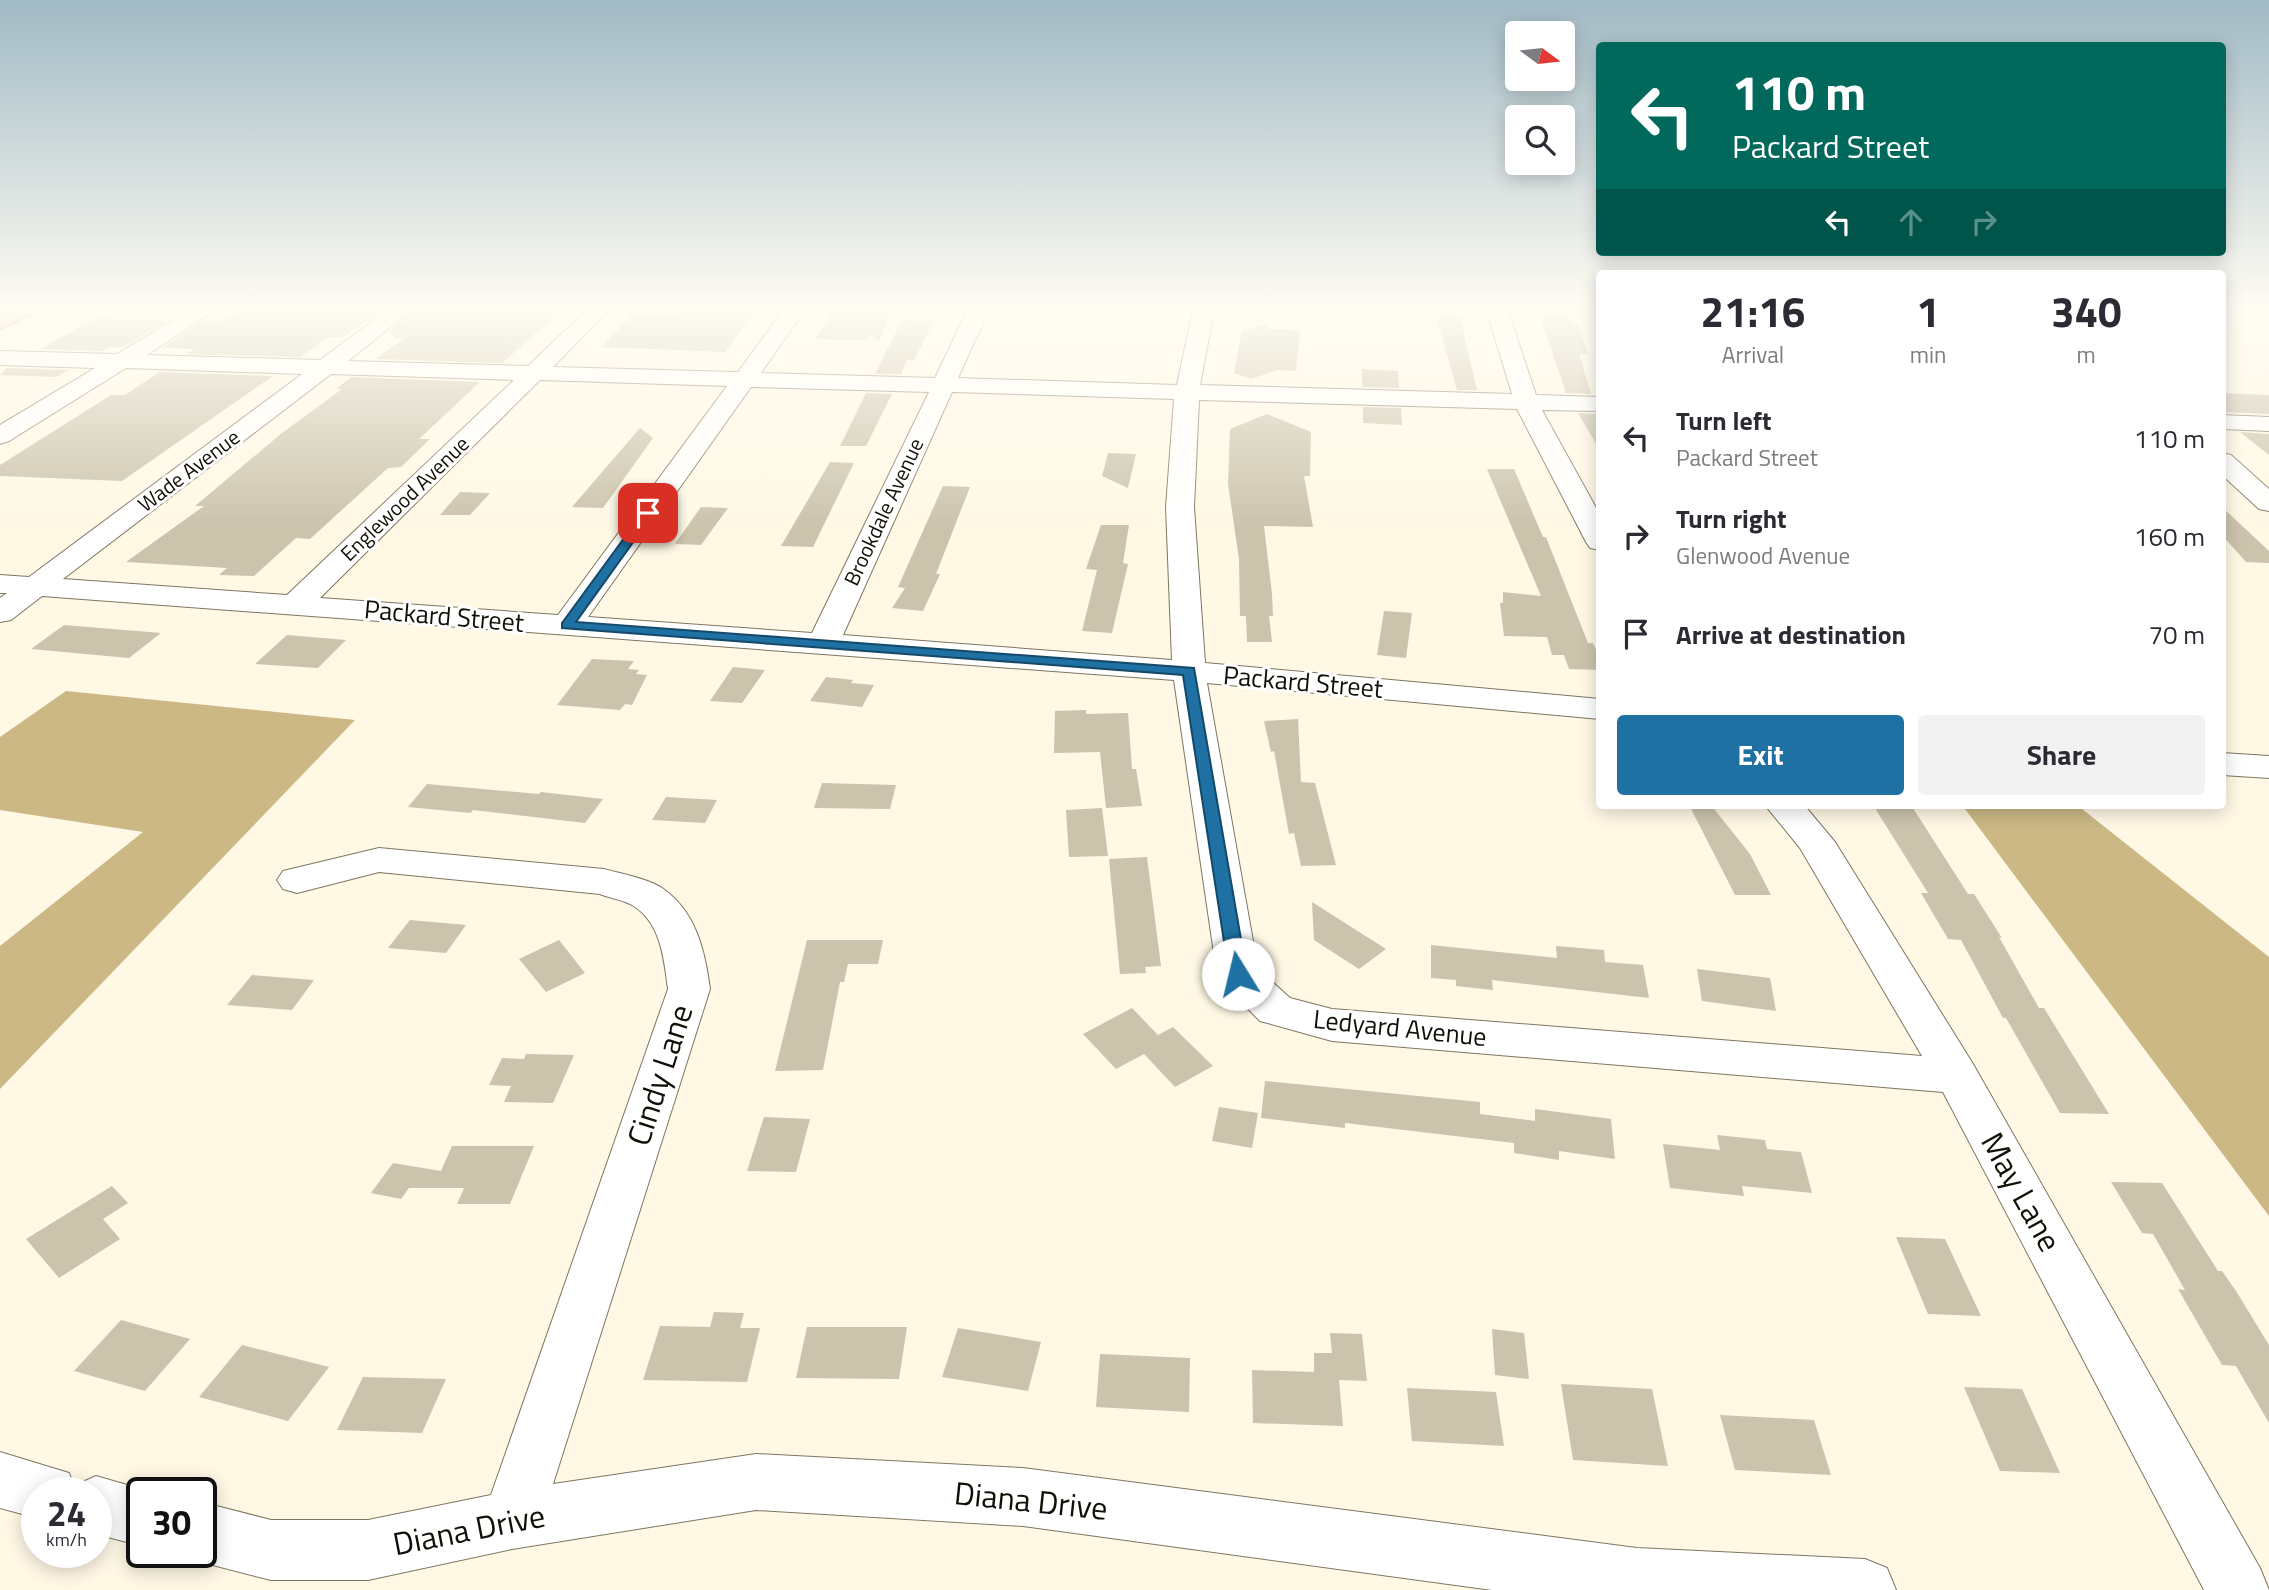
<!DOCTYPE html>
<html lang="en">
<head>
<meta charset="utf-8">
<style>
	body { margin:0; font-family:"Titillium Web",sans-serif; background:#f2f2f3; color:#2b2b33; height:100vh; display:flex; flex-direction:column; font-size:26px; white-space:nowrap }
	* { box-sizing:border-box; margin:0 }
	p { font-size:23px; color:#7c7c81 }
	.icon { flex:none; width:38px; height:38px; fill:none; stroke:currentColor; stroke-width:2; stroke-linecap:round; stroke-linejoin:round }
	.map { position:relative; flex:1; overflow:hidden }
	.side { position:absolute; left:1596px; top:270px; width:630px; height:539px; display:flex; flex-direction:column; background:#fff; border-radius:7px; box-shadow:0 4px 18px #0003 }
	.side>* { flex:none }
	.banner { position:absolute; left:1596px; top:42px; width:630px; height:214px; border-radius:7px; box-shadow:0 4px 18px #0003; background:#00695c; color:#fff; overflow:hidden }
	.needle { width:46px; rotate:105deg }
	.fabs { position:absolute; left:1505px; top:21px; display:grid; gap:14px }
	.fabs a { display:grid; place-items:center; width:70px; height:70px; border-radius:7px; background:#fff; box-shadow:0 4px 18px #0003; font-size:35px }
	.speed { position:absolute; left:21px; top:1477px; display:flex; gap:14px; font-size:35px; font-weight:700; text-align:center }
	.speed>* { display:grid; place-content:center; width:91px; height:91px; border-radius:50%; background:#fff; box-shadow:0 4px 18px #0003; line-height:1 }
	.speed small { font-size:18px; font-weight:400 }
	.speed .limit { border:4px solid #111; border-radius:10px; background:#fff; color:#111 }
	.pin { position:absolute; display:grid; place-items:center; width:60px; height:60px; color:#fff; margin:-30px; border-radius:14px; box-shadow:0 4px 10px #0006 }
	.me { position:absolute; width:77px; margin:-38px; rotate:351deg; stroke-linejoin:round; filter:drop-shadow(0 0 5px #0008) }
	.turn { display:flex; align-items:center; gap:24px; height:147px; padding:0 21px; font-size:32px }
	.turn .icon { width:91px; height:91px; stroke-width:2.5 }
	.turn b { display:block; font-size:49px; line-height:60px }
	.lanes { display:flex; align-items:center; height:66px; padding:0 21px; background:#0003; justify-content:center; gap:35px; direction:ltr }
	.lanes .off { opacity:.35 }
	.eta { display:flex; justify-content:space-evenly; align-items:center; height:119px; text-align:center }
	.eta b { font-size:42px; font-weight:700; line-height:49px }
	.cta { display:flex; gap:14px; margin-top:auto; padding:14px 21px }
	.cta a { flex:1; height:80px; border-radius:7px; background:#1e71a2; color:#fff; font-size:28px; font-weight:700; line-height:80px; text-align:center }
	.cta a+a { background:#f2f2f3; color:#2b2b33 }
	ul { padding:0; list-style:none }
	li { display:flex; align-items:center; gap:21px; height:98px; padding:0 21px }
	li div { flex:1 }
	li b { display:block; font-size:26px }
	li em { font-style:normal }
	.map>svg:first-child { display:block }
	.forest { fill:#cbb885 }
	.building { fill:#cbc3ac }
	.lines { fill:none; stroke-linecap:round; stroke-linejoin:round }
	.minor-casing { stroke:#7e7661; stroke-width:2 }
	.major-casing { stroke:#8c763b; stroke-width:3 }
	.minor { fill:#fff; fill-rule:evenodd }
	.major { fill:#e1ce9a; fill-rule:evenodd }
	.route { fill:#1e71a2; stroke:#144969; stroke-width:2 }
	.labels { text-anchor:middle; stroke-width:6; stroke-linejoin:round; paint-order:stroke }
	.far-street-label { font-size:21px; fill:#120f07; stroke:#fff }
	.street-label { font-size:26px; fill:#120f07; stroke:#fff }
	.near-street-label { font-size:32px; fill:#120f07; stroke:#fff }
</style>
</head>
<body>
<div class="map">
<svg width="2269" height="1590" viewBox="0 0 2269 1590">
	<rect width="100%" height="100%" fill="#fff8e5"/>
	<path class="forest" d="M66,691L355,720L0,1089V946L143,832L0,810V737Z
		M1962,805H2077L2269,957V1216Z"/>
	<path class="building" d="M251,305H389L343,337H329L300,357L187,354L194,349L162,348L201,322L220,323Z
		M683,305H759L725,352L602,347L633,313L673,314Z
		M420,306L559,313L502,363L376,359L403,339L395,338L389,331Z
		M831,310L888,312H890L879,341L870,335L866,340L815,339L833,312Z
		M1436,316L1460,317L1477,390H1457Z
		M1540,316L1570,317L1572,325H1578L1588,354H1579L1591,394L1566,393Z
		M96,318L167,321L123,347H111L103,351L40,349Z
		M902,320L934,321L914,360H907L901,374H875Z
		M1267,324V329L1300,330L1296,371L1277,370L1251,379L1234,373L1242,331Z
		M7,368L69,370L55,377L0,375Z
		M1362,369L1398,371L1399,388L1362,387Z
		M160,372L273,376L122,481L0,476V465L111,395H125Z
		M351,377L480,382L419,439H430L401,467L388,468L310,539L296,538L254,576L219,575L227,568L126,562L204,506H195L282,433L342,389H336Z
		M866,393L892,394L866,446H840Z
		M2222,393L2269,395V414L2222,412Z
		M1363,407L1401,408L1402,425L1363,423Z
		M1578,413L1597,414L1600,447H1598Z
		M1267,414L1311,432L1310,476H1304L1313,527L1264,526L1272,594L1273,616H1269L1272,642H1247L1246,616H1240L1239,559L1228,484L1230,429Z
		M640,428L653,438L603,508L572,507Z
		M2240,432L2269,434V455Z
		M1108,453L1136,454L1128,488L1102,476Z
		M830,462L854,463L813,547L781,546Z
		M1487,469H1514L1543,537H1546L1588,643H1593L1600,659V670L1569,669L1564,655H1552L1547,637L1504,636L1500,603H1503V592L1541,596Z
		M943,486L970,487L936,574H940L923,611L892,608L905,588L898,587Z
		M460,492L490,493L470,515H440Z
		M701,507L728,508L701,545L675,544Z
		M2222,507L2269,551V563L2246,562L2222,535Z
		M1101,525H1129L1123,563L1128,564L1112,633L1082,631L1097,570L1086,569Z
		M1384,611L1412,613L1406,658L1377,655Z
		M64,625L161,633L129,658L31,649Z
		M287,635L346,640L318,668L255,664Z
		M592,659L634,661L628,669L639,670L636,674L647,675L632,705L625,704L620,710L557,705Z
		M733,667L765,670L742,703L710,701Z
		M826,677L853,680L851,683L874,685L862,707L810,701Z
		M1086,710V714L1128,713L1132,769H1136L1142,806L1106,808L1100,752L1054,753L1055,711Z
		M1298,719L1301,782L1315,783L1336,865L1301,866L1294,833L1289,834L1274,751L1271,752L1264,721Z
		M822,783L896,785L890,809L814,808Z
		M427,784L539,794L541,792L603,799L585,823L473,810L471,813L408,807Z
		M666,797L717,800L705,823L652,820Z
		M1689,805H1711L1750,854L1771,895H1735Z
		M1873,805H1911L1968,894H1974L2002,938L1999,937L2039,1008H2044L2109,1114L2060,1113L2006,1018H2003L1961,940L1948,939L1921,893H1928Z
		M1102,808L1108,856L1069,857L1066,810Z
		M1147,857L1161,966L1145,967L1146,973L1120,974L1109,859Z
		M1312,902L1386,949L1359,969L1314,940Z
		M410,920L466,925L446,953L388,948Z
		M559,940L585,973L546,992L519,959Z
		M807,940H883L878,964H848L844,982H840L823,1070L775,1071Z
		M1431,945L1557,958L1556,946L1604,950L1605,962L1643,965L1649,998L1492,980L1493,990L1456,986V980L1431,978Z
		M1697,969L1770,978L1776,1011L1702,1001Z
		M252,975L314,980L292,1010L227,1005Z
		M1132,1008L1158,1035L1173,1027L1213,1066L1175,1087L1144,1054L1116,1069L1083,1034Z
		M526,1054L574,1055L553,1103L504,1102L511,1086L489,1085L502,1058L524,1059Z
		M1265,1081L1480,1102V1114L1535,1121V1109L1611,1119L1615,1159L1559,1151V1160L1514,1153V1143L1345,1123V1128L1261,1118Z
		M1219,1107L1258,1113L1252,1148L1212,1141Z
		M764,1117L810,1119L796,1172L747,1171Z
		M1717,1135L1765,1140L1767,1149L1801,1152L1812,1193L1742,1186L1744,1196L1670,1188L1663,1144L1720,1150Z
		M452,1146H534L510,1204H457L464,1188H409L401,1199L371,1193L393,1163L441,1171Z
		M2111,1182L2162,1183L2218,1271H2222L2236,1291L2269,1345V1423L2236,1366L2222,1365L2178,1289L2185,1290L2153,1234L2142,1233Z
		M112,1186L128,1203L103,1219L120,1239L59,1278L26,1239Z
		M1896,1237L1945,1239L1981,1316L1928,1314Z
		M714,1312L744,1313L740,1328H760L747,1382L643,1380L660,1326L710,1327Z
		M121,1320L190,1339L145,1391L74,1371Z
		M807,1327H907L899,1379L796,1378Z
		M958,1328L1041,1342L1028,1391L942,1377Z
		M1492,1329L1524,1333L1529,1379L1495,1375Z
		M1330,1333L1362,1334L1367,1381L1339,1380L1343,1426L1253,1423L1252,1370L1314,1372V1353H1332Z
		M242,1345L329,1367L288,1421L199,1397Z
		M1100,1354L1190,1358L1189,1412L1096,1407Z
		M363,1377L446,1379L422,1433L337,1430Z
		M1561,1384L1652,1389L1668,1466L1573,1460Z
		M1964,1387L2022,1389L2060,1473L2000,1471Z
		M1407,1388L1496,1392L1504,1446L1412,1441Z
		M1720,1415L1814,1420L1831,1475L1735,1470Z"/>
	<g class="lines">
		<g class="minor-casing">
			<path id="minor" d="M198,305H223L147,355L320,360L394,305H418L348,361L528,366L592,305H614L553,367L738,372L787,305H808L761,373L935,378L970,305H991L958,378L1177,385L1194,305H1215L1200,385L1512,394L1485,305H1506L1536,395L1600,397V411L1542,410L1600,515V550L1590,548L1586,542L1517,409L1199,400L1194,507L1205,663L1600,699V719L1207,683L1258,969L1290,998L1332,1009L1922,1056L1800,848L1765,805H1804L1835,842L1973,1064L2260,1568L2269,1590H2204L1943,1092L1332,1041L1260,1021L1223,984L1217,974L1174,680L42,596L11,620L0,622V598L7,593H0V575L29,577L302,374L126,368L9,441L0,444V425L95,368L0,365V351L117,354ZM331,374L514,380L287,595L63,579ZM540,380L727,386L558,615L320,598ZM751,387L929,392L812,633L588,617ZM952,392L1174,399L1166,507L1172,660L843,635Z
				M2222,415L2269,417V431L2222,429Z
				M2222,453L2231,455L2269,489V511L2259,509L2222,475Z
				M2222,753L2269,756V778L2222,775Z
				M379,848L604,869C622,874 646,878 662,888C696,911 705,951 710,989L553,1484L756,1454L1023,1468L1637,1548L1865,1559L1887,1568L1896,1590H1492L1023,1526L756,1510L512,1549L368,1580H271L201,1562L180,1553L201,1552V1502L271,1520H368L491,1495L668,989C664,959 661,922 632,905C623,900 610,898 600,894L379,872L297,893L283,889L277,880L283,871Z
				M0,1452L69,1473L74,1486L96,1476L155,1493H142V1546L96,1534V1493H37V1518L0,1508Z"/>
		</g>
		<g class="major-casing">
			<path id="major" d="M15,305H43L40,310L0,329V313Z"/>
		</g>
		<use href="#minor" class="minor"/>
		<use href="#major" class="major"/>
	</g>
	<linearGradient id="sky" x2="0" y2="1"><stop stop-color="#a1bac5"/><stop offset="0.58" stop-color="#fffcf3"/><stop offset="1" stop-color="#fffcf3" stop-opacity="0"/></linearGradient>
	<rect width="2269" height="528" fill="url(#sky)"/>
	<path class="route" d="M648,510L654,513L576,622L1194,668L1247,974L1245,979H1232L1229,974L1183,675L562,628V623L644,511Z"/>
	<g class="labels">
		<g class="far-street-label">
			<text transform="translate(189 471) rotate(-37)" y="7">Wade Avenue</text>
			<text transform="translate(405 499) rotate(-44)" y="7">Englewood Avenue</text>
			<text transform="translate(884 512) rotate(-65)" y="7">Brookdale Avenue</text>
		</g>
		<g class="street-label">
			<text transform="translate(444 616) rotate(5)" y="9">Packard Street</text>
			<text transform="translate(1303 682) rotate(5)" y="9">Packard Street</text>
			<text transform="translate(1400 1028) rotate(6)" y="9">Ledyard Avenue</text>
		</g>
		<g class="near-street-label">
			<text transform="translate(660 1075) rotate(-72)" y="11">Cindy Lane</text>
			<text transform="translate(2021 1192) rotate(61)" y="11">May Lane</text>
			<text transform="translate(1031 1501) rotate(6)" y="11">Diana Drive</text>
			<text transform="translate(469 1530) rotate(-11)" y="11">Diana Drive</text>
		</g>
	</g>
</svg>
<div class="fabs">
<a><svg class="needle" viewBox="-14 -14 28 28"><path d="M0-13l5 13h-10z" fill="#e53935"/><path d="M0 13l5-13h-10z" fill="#7c7c81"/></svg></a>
<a><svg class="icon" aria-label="search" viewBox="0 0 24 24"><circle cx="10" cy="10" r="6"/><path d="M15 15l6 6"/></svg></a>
</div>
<div class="speed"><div>24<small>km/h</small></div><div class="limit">30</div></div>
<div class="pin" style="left:648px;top:513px;background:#d93025"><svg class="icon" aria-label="arrive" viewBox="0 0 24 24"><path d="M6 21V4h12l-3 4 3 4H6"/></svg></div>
<svg class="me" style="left:1238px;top:974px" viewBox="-20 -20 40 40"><circle r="19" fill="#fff"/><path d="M0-13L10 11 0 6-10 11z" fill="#1e71a2"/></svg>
<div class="banner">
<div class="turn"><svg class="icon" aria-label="left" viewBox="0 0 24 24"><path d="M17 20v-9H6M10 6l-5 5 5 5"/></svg><div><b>110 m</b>Packard Street</div></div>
<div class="lanes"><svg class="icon" aria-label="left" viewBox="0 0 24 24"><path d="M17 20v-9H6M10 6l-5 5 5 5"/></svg><svg class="icon off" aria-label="ahead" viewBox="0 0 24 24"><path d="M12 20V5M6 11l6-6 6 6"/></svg><svg class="icon off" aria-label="right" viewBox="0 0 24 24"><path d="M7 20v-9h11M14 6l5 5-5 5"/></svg></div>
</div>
<section class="side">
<div class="eta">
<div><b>21:16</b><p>Arrival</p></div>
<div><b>1</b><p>min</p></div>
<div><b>340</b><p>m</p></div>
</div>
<ul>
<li><svg class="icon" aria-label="left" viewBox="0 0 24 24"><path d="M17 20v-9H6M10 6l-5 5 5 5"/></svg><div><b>Turn left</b><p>Packard Street</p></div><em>110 m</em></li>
<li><svg class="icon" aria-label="right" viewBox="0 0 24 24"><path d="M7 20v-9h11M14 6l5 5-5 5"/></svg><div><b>Turn right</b><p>Glenwood Avenue</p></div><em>160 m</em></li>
<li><svg class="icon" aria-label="arrive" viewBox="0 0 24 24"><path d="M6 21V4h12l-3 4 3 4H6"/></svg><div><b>Arrive at destination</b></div><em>70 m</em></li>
</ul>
<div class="cta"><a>Exit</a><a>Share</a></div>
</section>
</div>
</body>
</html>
